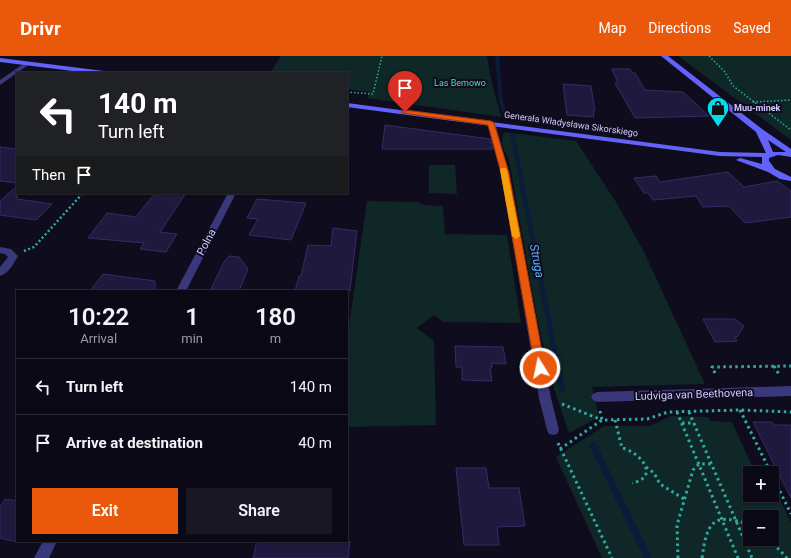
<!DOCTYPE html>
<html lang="en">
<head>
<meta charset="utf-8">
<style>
	body { margin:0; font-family:Roboto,sans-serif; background:#191723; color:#f1f3f6; height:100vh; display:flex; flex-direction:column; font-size:15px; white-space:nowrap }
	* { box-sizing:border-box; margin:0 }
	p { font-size:13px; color:#9a9aa1 }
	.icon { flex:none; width:22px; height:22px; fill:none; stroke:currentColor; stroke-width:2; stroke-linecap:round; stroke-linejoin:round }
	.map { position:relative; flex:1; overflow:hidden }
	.sheet { position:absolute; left:16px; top:234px; width:332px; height:252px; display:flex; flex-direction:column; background:#0b0916; border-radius:0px; box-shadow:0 1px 3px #0004,0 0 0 1px #2b2a35 }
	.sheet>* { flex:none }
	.guide { position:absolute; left:16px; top:16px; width:332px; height:122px; border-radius:0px; box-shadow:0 1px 3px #0004,0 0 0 1px #2b2a35; background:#202124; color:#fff; overflow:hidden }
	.fabs { position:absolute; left:743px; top:410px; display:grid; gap:8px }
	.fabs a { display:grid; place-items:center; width:36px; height:36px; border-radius:0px; background:#0b0916; box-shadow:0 1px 3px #0004,0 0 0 1px #2b2a35; font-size:20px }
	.pin { position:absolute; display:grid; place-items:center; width:34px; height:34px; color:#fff; margin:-41px -17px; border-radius:50% 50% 50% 0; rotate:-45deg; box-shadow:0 0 4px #0007 }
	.pin .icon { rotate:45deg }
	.me { position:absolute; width:44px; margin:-22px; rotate:350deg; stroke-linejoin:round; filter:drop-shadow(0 0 3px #0008) }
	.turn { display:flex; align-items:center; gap:14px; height:84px; padding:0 16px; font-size:18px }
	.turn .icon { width:52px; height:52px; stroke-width:2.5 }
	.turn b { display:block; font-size:28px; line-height:34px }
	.then { display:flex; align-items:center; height:38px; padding:0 16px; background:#0003; gap:8px; font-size:15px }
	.eta { display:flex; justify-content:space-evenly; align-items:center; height:68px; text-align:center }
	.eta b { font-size:24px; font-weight:600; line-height:28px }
	.primary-button { display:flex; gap:8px; margin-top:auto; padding:8px 16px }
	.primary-button a { flex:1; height:46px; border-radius:0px; background:#ea580c; color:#fff; font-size:16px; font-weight:600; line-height:46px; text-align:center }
	.primary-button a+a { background:#191723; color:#f1f3f6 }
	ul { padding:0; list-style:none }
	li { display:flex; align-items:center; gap:12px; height:56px; padding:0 16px; border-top:1px solid #2b2a35 }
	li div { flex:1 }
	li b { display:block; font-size:15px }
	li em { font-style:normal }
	header { display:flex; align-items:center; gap:24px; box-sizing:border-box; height:56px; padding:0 20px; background:#ea580c; color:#fff }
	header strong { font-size:19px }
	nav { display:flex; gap:22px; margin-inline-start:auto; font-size:14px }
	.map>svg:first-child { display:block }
	.green { fill:#0f2726; fill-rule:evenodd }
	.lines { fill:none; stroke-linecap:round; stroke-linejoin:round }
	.stream { fill:#0a1c39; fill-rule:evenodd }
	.building { fill:#1f193e; stroke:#362b69 }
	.path-far2 { stroke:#2faca2; stroke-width:1.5; stroke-dasharray:1.5 2; stroke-linecap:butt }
	.path-far1 { stroke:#2faca2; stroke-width:2.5; stroke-dasharray:2 2.5; stroke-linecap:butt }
	.path { stroke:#2faca2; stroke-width:3; stroke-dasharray:2.5 3.5; stroke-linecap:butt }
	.street { fill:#39387b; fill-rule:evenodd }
	.secondary { fill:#6363fc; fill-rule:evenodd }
	.route { fill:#ea580c; stroke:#983908 }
	.slow { fill:#f59e0b }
	.labels { text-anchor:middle; stroke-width:4; stroke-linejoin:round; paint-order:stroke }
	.far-park-label { font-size:9px; fill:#58dbb8; stroke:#0f0c1d }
	.far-poi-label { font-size:9px; font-weight:bold; fill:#cec9fe; stroke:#0f0c1d; text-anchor:start }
	.far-street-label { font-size:9px; fill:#cec9fe; stroke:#0f0c1d }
	.street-label { font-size:11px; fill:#cec9fe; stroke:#0f0c1d }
	.water-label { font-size:12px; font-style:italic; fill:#5ab4fb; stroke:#0f0c1d }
</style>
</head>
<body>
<header>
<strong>Drivr</strong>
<nav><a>Map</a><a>Directions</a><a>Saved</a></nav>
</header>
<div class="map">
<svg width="791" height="502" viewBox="0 0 791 502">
	<rect width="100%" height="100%" fill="#0f0c1d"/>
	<path class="green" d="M281,0H487L491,23L501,61L367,42L369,36L347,33V17H270Z
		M678,0H791V84Z
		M505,76L576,85L616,146L643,194L705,328L592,331L599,361L569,377L551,323L538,267L509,104C505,96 498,85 505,76Z
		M429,109H455L457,138L429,137Z
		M367,145L418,146L424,149L443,150L445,178L507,179L521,267L443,266L434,259L417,272L434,285L436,369L347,371V283Z
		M671,360L708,361L710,365L732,366L753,412H764L767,417H750V439H772V427L791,466V502H602L556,401L604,370H650ZM750,461H772V483H750Z"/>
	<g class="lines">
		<path class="stream" d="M495,0H499L503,45L508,63L506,64L504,63L499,45Z
			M510,76L514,77L565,333L564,335L562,336L560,335L559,333L510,77Z
			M593,386L596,387L652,502H644L589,389L590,387Z"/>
	</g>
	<path class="building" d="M612,13H630L632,17H635L645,34L683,36L709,60L635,62L615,27H618Z
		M563,28L591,30L595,55H593L594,61L567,59Z
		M385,69L490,83L493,93H382Z
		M0,91L17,93V127L0,125Z
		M728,116L744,131L777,125L783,129L791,135V161L745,167L729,150L703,151L696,140L653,144L648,137H644L634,122L656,120L660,126Z
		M17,130V143L52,148L36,164L0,159V145Z
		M155,137H186L160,176L177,178L166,196L140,193L144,187L88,182L107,157L136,161Z
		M257,143L306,147L291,184L249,179L258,163L247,162Z
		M333,172L357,175L350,235H295L299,220H301L308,189L331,190Z
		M229,200L239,201L248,213L239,235L211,233L224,206Z
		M103,218L155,225V235H90Z
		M703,263H735L744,270L737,281H735L737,285L715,286Z
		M455,290L503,291L506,308L492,307V312H490L492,325L462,324V311H456Z
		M753,366H772L774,369H791V442Z
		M456,412H486L489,432H519L525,470L497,471L499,489H464Z
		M5,443L17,445V486L0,482V451Z
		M257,485H350L348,502H253Z"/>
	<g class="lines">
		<path class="path-far2" d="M709,0L725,16L733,30L791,74
			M347,36L373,38L382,0
			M753,46L791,44"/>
		<path class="path-far1" d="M24,195L34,191L83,137"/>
		<path class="path" d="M774,310L780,320
			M715,317L712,311L791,310
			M562,348L602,364
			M740,354L771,417
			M600,355L602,364
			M677,356L738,502
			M689,356L752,502
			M615,364L622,392C640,396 661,421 632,427
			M682,367H694
			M558,387L612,502
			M560,393L602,364L647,363L668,356L740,354L791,356
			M646,411L654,417L660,428L684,443
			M772,419L791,458
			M769,483L787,502
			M678,502L677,469L693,414L699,408H712
			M702,502C707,467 712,455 750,469"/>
		<path class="street" d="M26,6L31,7L0,29V24Z
			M491,65L495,67L509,117L551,342L559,374L557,378L553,379L549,378L547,374L539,342L501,117L487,67Z
			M228,137H236L186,235H176Z
			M0,191L11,193L18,200C14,207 8,218 0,220V211L8,201L5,198L0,197Z
			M791,330V340L597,346L593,344L591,341L593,338L597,336Z
			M43,485H57L49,502H34Z"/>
		<path class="secondary" d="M661,0H668L762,73L791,93V101L778,99L769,102V105L775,113L791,121V125L780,123L768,116L736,104L740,102L762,108V101L720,100L347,51V47L720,96L766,97L756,76ZM768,84L786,96H773Z
			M0,2L104,15L107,17H89L0,6Z"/>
	</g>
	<path class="route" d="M405,54L491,65L494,67L509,117L545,312L544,315L540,316L537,315L535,312L501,117L488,69L402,57V55Z"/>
	<path class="slow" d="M501,112H506L507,114L520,180L516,183L512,180L500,114Z"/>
	<defs>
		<g id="shop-pin" transform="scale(1.15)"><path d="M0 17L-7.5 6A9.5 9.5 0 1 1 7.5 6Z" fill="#05dbee" stroke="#0f0c1d"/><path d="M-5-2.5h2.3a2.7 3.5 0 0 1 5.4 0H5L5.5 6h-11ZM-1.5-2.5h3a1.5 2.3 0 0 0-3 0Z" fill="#111"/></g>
	</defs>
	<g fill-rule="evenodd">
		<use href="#shop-pin" x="718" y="52"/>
	</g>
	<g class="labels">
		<g class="far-park-label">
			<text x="460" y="30">Las Bemowo</text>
		</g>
		<g class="far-poi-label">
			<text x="734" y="55">Muu-minek</text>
		</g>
		<g class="far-street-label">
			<text transform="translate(571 68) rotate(8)" y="3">Generała Władysława Sikorskiego</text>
		</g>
		<g class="street-label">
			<text transform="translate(206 186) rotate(-62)" y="4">Polna</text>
			<text transform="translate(694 338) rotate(-2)" y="4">Ludviga van Beethovena</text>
		</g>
		<g class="water-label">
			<text transform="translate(537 205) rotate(79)" y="4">Struga</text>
		</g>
	</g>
</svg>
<div class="fabs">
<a>+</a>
<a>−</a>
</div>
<div class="pin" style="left:405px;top:56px;background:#d93025"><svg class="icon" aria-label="arrive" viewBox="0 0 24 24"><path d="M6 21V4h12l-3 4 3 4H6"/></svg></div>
<svg class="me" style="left:540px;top:312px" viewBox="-20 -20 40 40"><circle r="17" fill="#ea580c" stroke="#fff" stroke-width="3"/><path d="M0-11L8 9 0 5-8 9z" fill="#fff"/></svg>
<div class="guide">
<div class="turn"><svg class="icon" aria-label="left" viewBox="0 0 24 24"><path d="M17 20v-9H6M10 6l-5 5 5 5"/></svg><div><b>140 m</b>Turn left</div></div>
<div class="then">Then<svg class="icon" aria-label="arrive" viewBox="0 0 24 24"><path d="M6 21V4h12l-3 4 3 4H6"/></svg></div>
</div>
<section class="sheet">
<div class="eta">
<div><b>10:22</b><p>Arrival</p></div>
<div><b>1</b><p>min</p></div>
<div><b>180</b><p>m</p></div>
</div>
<ul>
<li><svg class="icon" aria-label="left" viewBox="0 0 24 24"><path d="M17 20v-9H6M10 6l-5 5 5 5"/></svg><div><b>Turn left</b></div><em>140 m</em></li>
<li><svg class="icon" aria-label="arrive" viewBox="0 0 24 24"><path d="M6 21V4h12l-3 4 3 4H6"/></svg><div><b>Arrive at destination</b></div><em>40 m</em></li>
</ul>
<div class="primary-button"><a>Exit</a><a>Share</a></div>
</section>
</div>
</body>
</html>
